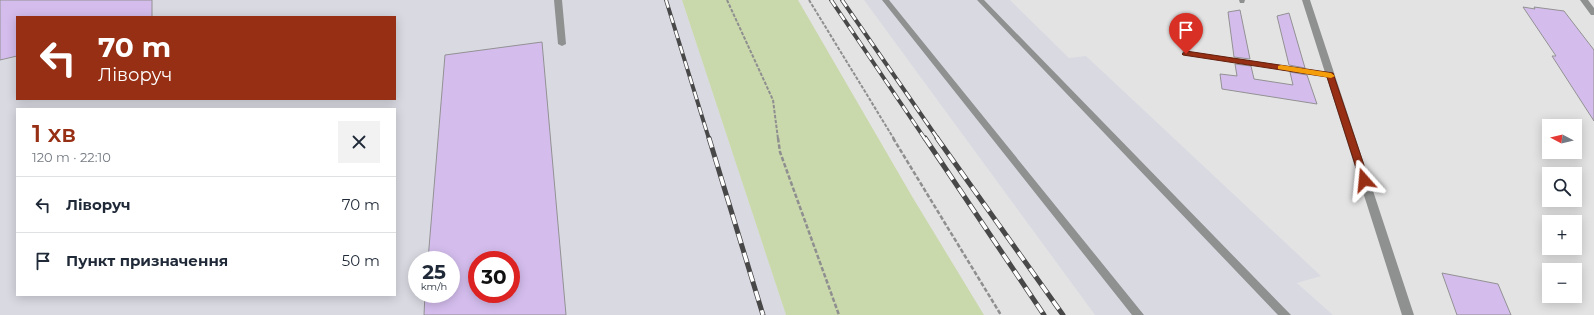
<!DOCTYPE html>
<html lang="uk">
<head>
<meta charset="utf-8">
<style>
	body { margin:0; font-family:Montserrat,sans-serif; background:#f2f2f3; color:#1f2937; height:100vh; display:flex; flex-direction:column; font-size:15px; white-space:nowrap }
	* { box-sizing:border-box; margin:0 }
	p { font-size:13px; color:#747a83 }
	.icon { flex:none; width:22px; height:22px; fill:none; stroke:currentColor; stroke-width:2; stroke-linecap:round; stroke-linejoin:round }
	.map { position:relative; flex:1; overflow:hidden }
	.drawer { position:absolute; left:16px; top:108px; width:380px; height:188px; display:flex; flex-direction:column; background:#fff; border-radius:0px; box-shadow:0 2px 10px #0003 }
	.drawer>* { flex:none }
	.guide { position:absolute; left:16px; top:16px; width:380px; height:84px; border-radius:0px; box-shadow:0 2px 10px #0003; background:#972f14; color:#fff; overflow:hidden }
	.needle { width:26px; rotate:277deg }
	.tools { position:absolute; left:1542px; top:119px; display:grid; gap:8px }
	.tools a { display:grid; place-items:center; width:40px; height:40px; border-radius:0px; background:#fff; box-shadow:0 2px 10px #0003; font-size:20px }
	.speed { position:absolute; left:408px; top:251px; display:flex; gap:8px; font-size:20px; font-weight:700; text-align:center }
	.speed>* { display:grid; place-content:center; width:52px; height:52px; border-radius:50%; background:#fff; box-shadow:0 2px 10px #0003; line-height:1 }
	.speed small { font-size:10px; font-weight:400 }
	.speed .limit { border:6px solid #d22; background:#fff; color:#111 }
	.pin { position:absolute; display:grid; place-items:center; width:34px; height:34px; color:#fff; margin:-41px -17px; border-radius:50% 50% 50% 0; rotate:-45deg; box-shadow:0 0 4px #0007 }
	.pin .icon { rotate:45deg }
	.me { position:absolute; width:44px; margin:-22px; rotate:342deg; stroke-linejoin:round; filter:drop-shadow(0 0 3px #0008) }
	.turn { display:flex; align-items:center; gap:14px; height:84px; padding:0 16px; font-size:18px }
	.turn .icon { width:52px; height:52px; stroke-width:2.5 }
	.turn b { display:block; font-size:28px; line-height:34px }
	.round { display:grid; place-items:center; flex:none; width:42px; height:42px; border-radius:0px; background:#f2f2f3 }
	.headline { display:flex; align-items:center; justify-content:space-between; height:68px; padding:0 16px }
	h1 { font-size:24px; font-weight:600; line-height:30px; color:#972f14 }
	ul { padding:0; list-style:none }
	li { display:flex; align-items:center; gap:12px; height:56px; padding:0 16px; border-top:1px solid #e0e1e3 }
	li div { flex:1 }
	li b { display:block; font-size:15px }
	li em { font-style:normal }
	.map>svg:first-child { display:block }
	.built { fill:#d9d9e2; fill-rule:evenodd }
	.green { fill:#cad9ac }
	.building { fill:#d4bded; stroke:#929193; fill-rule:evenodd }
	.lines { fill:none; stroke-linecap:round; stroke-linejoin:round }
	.path-far1 { stroke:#8f8f90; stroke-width:2; stroke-dasharray:3.5 1.5; stroke-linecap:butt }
	.path { stroke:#8f8f90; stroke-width:2.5; stroke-dasharray:4.5 2; stroke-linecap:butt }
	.service { fill:#8f9090; fill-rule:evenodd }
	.minor { fill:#8f9090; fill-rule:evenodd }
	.rail-far1-casing { stroke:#484849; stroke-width:4 }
	.rail-casing { stroke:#484849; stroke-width:5 }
	.rail-far1 { stroke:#fff; stroke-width:2.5; stroke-dasharray:8; stroke-linecap:butt }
	.rail { stroke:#fff; stroke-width:3.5; stroke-dasharray:10; stroke-linecap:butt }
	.route { fill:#972f14; stroke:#621f0d }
	.slow { fill:#f59e0b }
</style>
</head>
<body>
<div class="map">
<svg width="1594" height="315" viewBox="0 0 1594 315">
	<rect width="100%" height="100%" fill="#e3e3e4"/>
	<path class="built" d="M0,0H682L786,315H0ZM17,17H395V99H17ZM17,109H395V295H17ZM417,260H451V294H417ZM477,260H511V294H477Z
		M864,0H1010L1069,58L1086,56L1321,276L1297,283L1333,315H1095Z"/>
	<path class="green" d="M682,0H798L913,198L984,315H786Z"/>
	<path class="building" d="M0,0H152V17H17V56L0,60Z
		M1523,7L1535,9L1534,7L1564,11L1594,50V121L1552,56H1556Z
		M1240,10L1250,59L1234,57L1228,12Z
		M1289,13L1305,68L1289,65L1277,16Z
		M542,42L566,315H424L425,294H451V260H428L445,55ZM477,260H511V294H477Z
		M1235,64L1251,66L1254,79L1293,85L1290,72L1307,75L1317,104L1222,89L1220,74L1237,76Z
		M1442,273L1498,284L1511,315H1457Z"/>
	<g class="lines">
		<path class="path-far1" d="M727,0L773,100L778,139
			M809,0L894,139"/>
		<path class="path" d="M778,138L780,152L839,315
			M893,138L1001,315"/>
		<path class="service" d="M882,0H889L1144,315H1132Z
			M977,0H984L1291,315H1278Z
			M1239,0H1245L1244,3H1240Z
			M1183,51L1331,73L1335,75L1331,77L1186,55L1182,53Z"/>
		<path class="minor" d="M554,0H562L566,44L562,46L558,44Z
			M1302,0H1310L1414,315H1402Z
			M1580,0H1588L1594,8V15H1591Z"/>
		<g class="rail-far1-casing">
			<path id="rail-far1" d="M666,0L709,139
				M831,0L925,139
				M842,0L938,139"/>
		</g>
		<g class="rail-casing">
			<path id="rail" d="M709,138L763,315
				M925,138L1044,315
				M937,138L1063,315"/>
		</g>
		<use href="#rail-far1" class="rail-far1"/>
		<use href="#rail" class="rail"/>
	</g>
	<path class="route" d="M1186,51L1333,73L1369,180L1368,182H1361L1360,180L1327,77L1183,55L1182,54Z"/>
	<path class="slow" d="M1281,65L1331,73L1335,76L1331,78L1278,69V66Z"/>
</svg>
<div class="tools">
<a><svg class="needle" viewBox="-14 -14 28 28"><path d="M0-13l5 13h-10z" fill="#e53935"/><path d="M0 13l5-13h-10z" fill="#747a83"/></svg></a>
<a><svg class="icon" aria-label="search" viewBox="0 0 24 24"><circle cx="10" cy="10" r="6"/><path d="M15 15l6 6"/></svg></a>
<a>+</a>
<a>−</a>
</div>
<div class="speed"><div>25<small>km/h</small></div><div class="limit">30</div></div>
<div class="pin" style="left:1186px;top:54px;background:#d93025"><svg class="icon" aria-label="arrive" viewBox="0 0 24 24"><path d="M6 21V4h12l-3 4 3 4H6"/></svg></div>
<svg class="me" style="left:1364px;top:180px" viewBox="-20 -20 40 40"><path d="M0-17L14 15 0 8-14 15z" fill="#972f14" stroke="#fff" stroke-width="4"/></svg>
<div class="guide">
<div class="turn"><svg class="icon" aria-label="left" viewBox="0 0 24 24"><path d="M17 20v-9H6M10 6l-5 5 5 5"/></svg><div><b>70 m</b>Ліворуч</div></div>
</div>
<section class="drawer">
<div class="headline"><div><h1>1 хв</h1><p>120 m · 22:10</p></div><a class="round"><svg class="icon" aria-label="close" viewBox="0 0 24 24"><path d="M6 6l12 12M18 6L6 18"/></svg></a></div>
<ul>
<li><svg class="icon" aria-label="left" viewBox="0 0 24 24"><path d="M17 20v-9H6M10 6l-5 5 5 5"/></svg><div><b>Ліворуч</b></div><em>70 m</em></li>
<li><svg class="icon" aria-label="arrive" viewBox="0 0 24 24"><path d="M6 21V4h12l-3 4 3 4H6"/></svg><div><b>Пункт призначення</b></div><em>50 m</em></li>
</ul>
</section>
</div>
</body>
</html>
